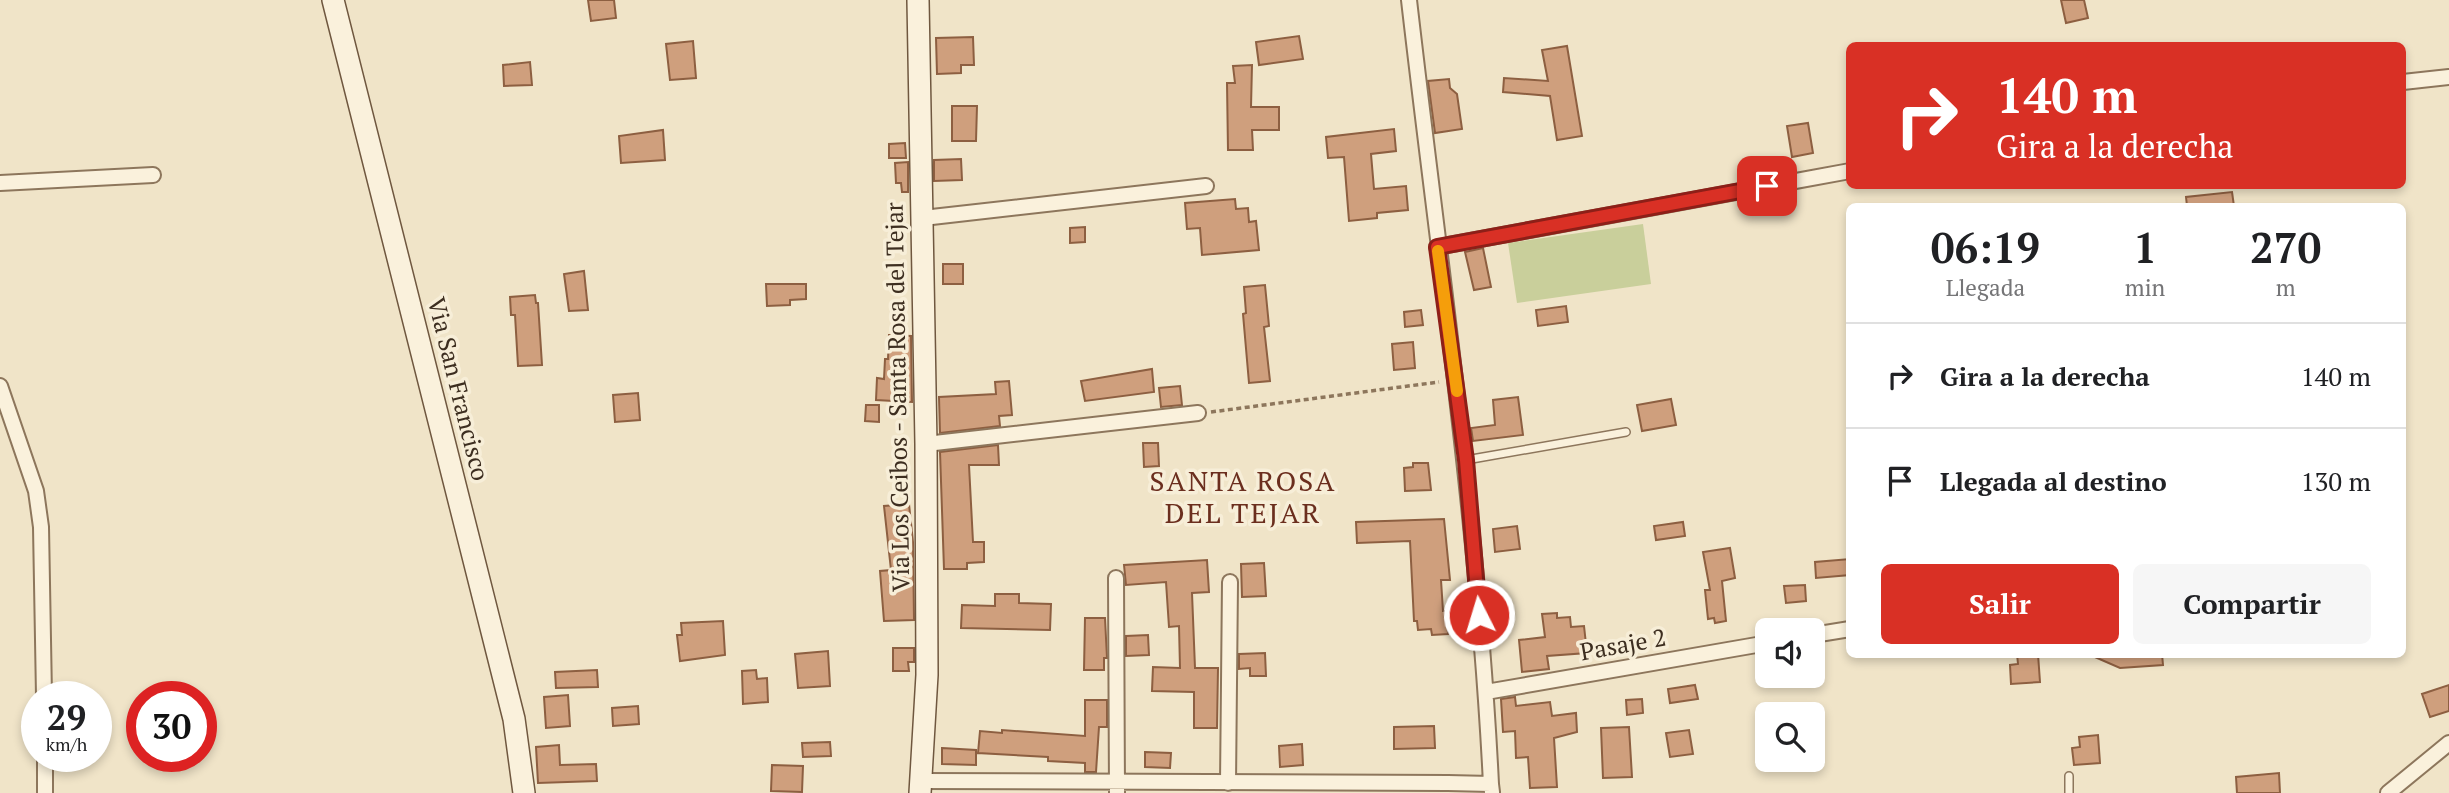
<!DOCTYPE html>
<html lang="es">
<head>
<meta charset="utf-8">
<style>
	body { margin:0; font-family:"PT Serif",serif; background:#f6f6f6; color:#202124; height:100vh; display:flex; flex-direction:column; font-size:26px; white-space:nowrap }
	* { box-sizing:border-box; margin:0 }
	p { font-size:23px; color:#757577 }
	.icon { flex:none; width:38px; height:38px; fill:none; stroke:currentColor; stroke-width:2; stroke-linecap:round; stroke-linejoin:round }
	.map { position:relative; flex:1; overflow:hidden }
	.sheet { position:absolute; left:1846px; top:203px; width:560px; height:455px; display:flex; flex-direction:column; background:#fff; border-radius:10px; box-shadow:0 4px 10px #0003 }
	.sheet>* { flex:none }
	.guide { position:absolute; left:1846px; top:42px; width:560px; height:147px; border-radius:10px; box-shadow:0 4px 10px #0003; background:#d93025; color:#fff; overflow:hidden }
	.fabs { position:absolute; left:1755px; top:618px; display:grid; gap:14px }
	.fabs a { display:grid; place-items:center; width:70px; height:70px; border-radius:10px; background:#fff; box-shadow:0 4px 10px #0003; font-size:35px }
	.speed { position:absolute; left:21px; top:681px; display:flex; gap:14px; font-size:35px; font-weight:700; text-align:center }
	.speed>* { display:grid; place-content:center; width:91px; height:91px; border-radius:50%; background:#fff; box-shadow:0 4px 10px #0003; line-height:1 }
	.speed small { font-size:18px; font-weight:400 }
	.speed .limit { border:10px solid #d22; background:#fff; color:#111 }
	.pin { position:absolute; display:grid; place-items:center; width:60px; height:60px; color:#fff; margin:-30px; border-radius:14px; box-shadow:0 4px 10px #0006 }
	.me { position:absolute; width:77px; margin:-38px; rotate:355deg; stroke-linejoin:round; filter:drop-shadow(0 0 5px #0008) }
	.turn { display:flex; align-items:center; gap:24px; height:147px; padding:0 35px; font-size:32px }
	.turn .icon { width:91px; height:91px; stroke-width:2.5 }
	.turn b { display:block; font-size:49px; line-height:60px }
	.eta { display:flex; justify-content:space-evenly; align-items:center; height:119px; text-align:center }
	.eta b { font-size:42px; font-weight:700; line-height:49px }
	.cta { display:flex; gap:14px; margin-top:auto; padding:14px 35px }
	.cta a { flex:1; height:80px; border-radius:10px; background:#d93025; color:#fff; font-size:28px; font-weight:700; line-height:80px; text-align:center }
	.cta a+a { background:#f6f6f6; color:#202124 }
	ul { padding:0; list-style:none }
	li { display:flex; align-items:center; gap:21px; height:105px; padding:0 35px; border-top:2px solid #e0e0e0 }
	li div { flex:1 }
	li b { display:block; font-size:26px }
	li em { font-style:normal }
	.map>svg:first-child { display:block }
	.green { fill:#c9cf9b }
	.building { fill:#cf9f7d; stroke:#8d5f41; stroke-width:2 }
	.lines { fill:none; stroke-linecap:round; stroke-linejoin:round }
	.lane-casing { stroke:#8d765c; stroke-width:10 }
	.street-casing { stroke:#8d765c; stroke-width:18 }
	.secondary-casing { stroke:#6f573f; stroke-width:24 }
	.path { stroke:#8d765c; stroke-width:3.5; stroke-dasharray:5 3.5; stroke-linecap:butt }
	.lane { stroke:#faf1dc; stroke-width:7 }
	.street { stroke:#faf1dc; stroke-width:14 }
	.secondary { stroke:#faf1dc; stroke-width:21 }
	.route-casing { stroke:#8d1f18; stroke-width:18 }
	.route { stroke:#d93025; stroke-width:12 }
	.slow { stroke:#f59e0b; stroke-width:12 }
	.labels { text-anchor:middle; stroke-width:7; stroke-linejoin:round; paint-order:stroke }
	.street-label { font-size:24px; fill:#3d2e20; stroke:#f7eed8 }
	.quarter-label { font-size:28px; letter-spacing:2px; fill:#6b2e1e; stroke:#f7eed8 }
</style>
</head>
<body>
<div class="map">
<svg width="2449" height="793" viewBox="0 0 2449 793">
	<rect width="100%" height="100%" fill="#f0e4c8"/>
	<path class="green" d="M1643,224L1651,284L1517,303L1508,243Z"/>
	<path class="building" d="M588,0H614L616,18L591,21Z
		M2061,0H2084L2088,18L2066,23Z
		M1299,36L1303,59L1259,65L1256,42Z
		M973,37L974,65H961V73L937,74L936,38Z
		M693,41L696,78L670,80L666,44Z
		M1567,46L1582,136L1557,140L1550,96L1503,92L1504,78L1548,81L1542,50Z
		M530,62L532,85L504,86L503,65Z
		M1252,65L1251,107H1279V130H1252L1253,150H1228L1227,83H1235L1233,66Z
		M1449,79L1450,88L1457,94L1462,129L1435,133L1428,81Z
		M952,106H977L976,141H952Z
		M1808,123L1813,153L1792,157L1787,126Z
		M1394,129L1396,151L1371,154L1374,189L1406,186L1408,210L1377,213V218L1349,221L1344,157L1328,158L1326,137Z
		M663,130L665,160L621,163L619,136Z
		M905,143L906,158H889V144Z
		M961,159L962,180L934,181V160Z
		M908,162V192H902L901,183H896L895,163Z
		M2232,192L2234,206H2187L2186,197Z
		M1235,199L1236,209L1248,208L1249,222L1256,221L1259,250L1202,255L1200,228L1187,229L1185,203Z
		M1085,227V242L1070,243V228Z
		M1483,248L1491,287L1474,290L1465,252Z
		M943,264H963V284H943Z
		M584,271L588,310L569,311L564,274Z
		M766,284H806V299L790,300V305L767,306Z
		M1265,285L1269,326L1264,327L1270,381L1249,383L1243,314L1246,313L1244,287Z
		M535,295L536,303H538L542,365L518,366L515,315H511L510,297Z
		M1566,306L1568,322L1538,326L1536,310Z
		M1421,310L1423,325L1405,327L1404,312Z
		M889,335L911,336L912,402L876,400L877,378L884,379L885,359H888Z
		M1413,342L1415,368L1394,370L1392,344Z
		M1152,369L1154,392L1085,401L1081,381Z
		M1009,381L1012,415L999,416L1000,426L940,433L939,397L996,394L995,382Z
		M1180,386L1182,405L1161,407L1159,388Z
		M638,393L640,420L615,422L613,395Z
		M1518,397L1523,435L1473,441L1471,428L1495,425L1493,400Z
		M1671,399L1676,425L1642,431L1637,405Z
		M866,405H879V422L865,421Z
		M1143,443H1158L1159,466L1144,467Z
		M998,445L999,465H969L973,542H984V562L967,563V569H944L940,452Z
		M1413,463H1428L1431,490L1405,491L1404,468L1413,467Z
		M909,504L913,542L914,620L884,621L880,571L891,570L884,506Z
		M1444,519L1450,580H1441L1443,611H1447L1448,634L1432,635L1431,629L1418,630L1417,621H1414L1410,541L1357,543L1356,522Z
		M1683,522L1685,536L1656,540L1654,526Z
		M1517,526L1520,549L1495,552L1493,529Z
		M1730,548L1735,578L1722,581L1726,621L1715,623L1714,618L1708,619L1705,590H1710L1703,552Z
		M1850,559V575L1816,578L1815,562Z
		M1207,560L1209,592L1192,593L1195,668H1218L1217,728H1194V692L1152,691L1153,667L1180,668L1179,626L1169,627L1166,582L1126,585L1124,565Z
		M1264,563L1266,596L1242,597L1241,564Z
		M1805,585L1806,601L1786,603L1784,586Z
		M995,594H1019V603L1051,604L1050,630L961,628L962,605L995,606Z
		M1557,613V618L1570,617L1571,627L1584,626L1587,653L1547,656L1549,669L1522,672L1519,640L1545,637L1542,614Z
		M1085,618H1105L1107,658H1104V670H1084Z
		M723,621L725,655L680,661L677,635H682L681,623Z
		M1148,635L1149,655L1126,656V636Z
		M893,648H914V662H908L909,671H893Z
		M828,651L830,686L798,688L795,654Z
		M1265,653L1266,676H1250V668L1239,669V654Z
		M2017,654H2038L2040,682L2011,684L2010,665L2018,664Z
		M2088,654H2162L2163,665L2120,668Z
		M597,670L598,687L556,688L555,672Z
		M756,670L757,679L767,678L768,702L743,704L742,671Z
		M1695,685L1698,699L1670,703L1668,689Z
		M2449,685V711L2430,717L2422,694Z
		M568,695L570,726L546,728L544,697Z
		M1515,697L1516,706L1550,702L1552,716L1576,713L1577,732L1554,738L1557,787L1530,788L1528,757L1516,758L1515,731L1503,732L1501,699Z
		M1642,699L1643,713L1627,715L1626,700Z
		M1085,700H1107V727H1099L1096,772H1085V763L1048,761V757L978,753L980,731L1002,733V730L1085,736Z
		M638,706L639,724L613,726L612,708Z
		M1434,726L1435,748L1394,749V727Z
		M1629,727L1632,777L1603,778L1601,728Z
		M1689,730L1693,754L1670,757L1666,733Z
		M2098,735L2100,763L2074,765L2072,748L2080,747L2079,737Z
		M830,742L831,756L803,757L802,743Z
		M1302,744L1303,765L1280,767L1279,746Z
		M559,745L560,765L596,764L597,781L538,783L536,747Z
		M942,748L976,750V765L942,764Z
		M1145,752L1171,753L1170,768L1145,767Z
		M772,765L803,766L802,792L771,791Z
		M2279,773L2280,793H2237L2236,777Z"/>
	<g class="lines">
		<g class="lane-casing">
			<path id="lane" d="M1466,460L1626,432
				M2069,776V793"/>
		</g>
		<g class="street-casing">
			<path id="street" d="M1409,0C1439,261 1478,521 1491,784
				M2403,82L2449,77
				M0,183L153,175
				M923,218L1206,186
				M1437,247L1850,171
				M0,386L36,491L41,527L44,696
				M926,444L1198,413
				M1116,578L1117,793
				M1813,635L1850,629
				M1486,692L1768,643
				M45,756V793
				M919,781L1448,783L1491,784L1492,792
				M1228,783L1230,582
				M2388,793L2449,743"/>
		</g>
		<g class="secondary-casing">
			<path id="secondary" d="M333,0L514,719L524,793
				M918,0L926,444L927,675L920,793"/>
		</g>
		<path class="path" d="M1211,412L1439,382"/>
		<use href="#lane" class="lane"/>
		<use href="#street" class="street"/>
		<use href="#secondary" class="secondary"/>
	</g>
	<g class="lines">
		<g class="route-casing">
			<path id="route" d="M1479,615L1466,460L1437,247L1767,186"/>
		</g>
		<use href="#route" class="route"/>
		<path class="slow" d="M1438,251L1457,391"/>
	</g>
	<g class="labels">
		<g class="street-label">
			<text transform="translate(458 389) rotate(76)" y="8">Via San Francisco</text>
			<text transform="translate(898 397) rotate(-91)" y="8">Via Los Ceibos - Santa Rosa del Tejar</text>
			<text transform="translate(1623 645) rotate(-10)" y="8">Pasaje 2</text>
		</g>
		<g class="quarter-label">
			<text x="1243" y="491">SANTA ROSA<tspan x="1243" dy="32">DEL TEJAR</tspan></text>
		</g>
	</g>
</svg>
<div class="fabs">
<a><svg class="icon" aria-label="sound" viewBox="0 0 24 24"><path d="M4 9h4l5-4v14l-5-4H4zM17 9q2 3 0 6"/></svg></a>
<a><svg class="icon" aria-label="search" viewBox="0 0 24 24"><circle cx="10" cy="10" r="6"/><path d="M15 15l6 6"/></svg></a>
</div>
<div class="speed"><div>29<small>km/h</small></div><div class="limit">30</div></div>
<div class="pin" style="left:1767px;top:186px;background:#d93025"><svg class="icon" aria-label="arrive" viewBox="0 0 24 24"><path d="M6 21V4h12l-3 4 3 4H6"/></svg></div>
<svg class="me" style="left:1479px;top:615px" viewBox="-20 -20 40 40"><circle r="17" fill="#d93025" stroke="#fff" stroke-width="3"/><path d="M0-11L8 9 0 5-8 9z" fill="#fff"/></svg>
<div class="guide">
<div class="turn"><svg class="icon" aria-label="right" viewBox="0 0 24 24"><path d="M7 20v-9h11M14 6l5 5-5 5"/></svg><div><b>140 m</b>Gira a la derecha</div></div>
</div>
<section class="sheet">
<div class="eta">
<div><b>06:19</b><p>Llegada</p></div>
<div><b>1</b><p>min</p></div>
<div><b>270</b><p>m</p></div>
</div>
<ul>
<li><svg class="icon" aria-label="right" viewBox="0 0 24 24"><path d="M7 20v-9h11M14 6l5 5-5 5"/></svg><div><b>Gira a la derecha</b></div><em>140 m</em></li>
<li><svg class="icon" aria-label="arrive" viewBox="0 0 24 24"><path d="M6 21V4h12l-3 4 3 4H6"/></svg><div><b>Llegada al destino</b></div><em>130 m</em></li>
</ul>
<div class="cta"><a>Salir</a><a>Compartir</a></div>
</section>
</div>
</body>
</html>
